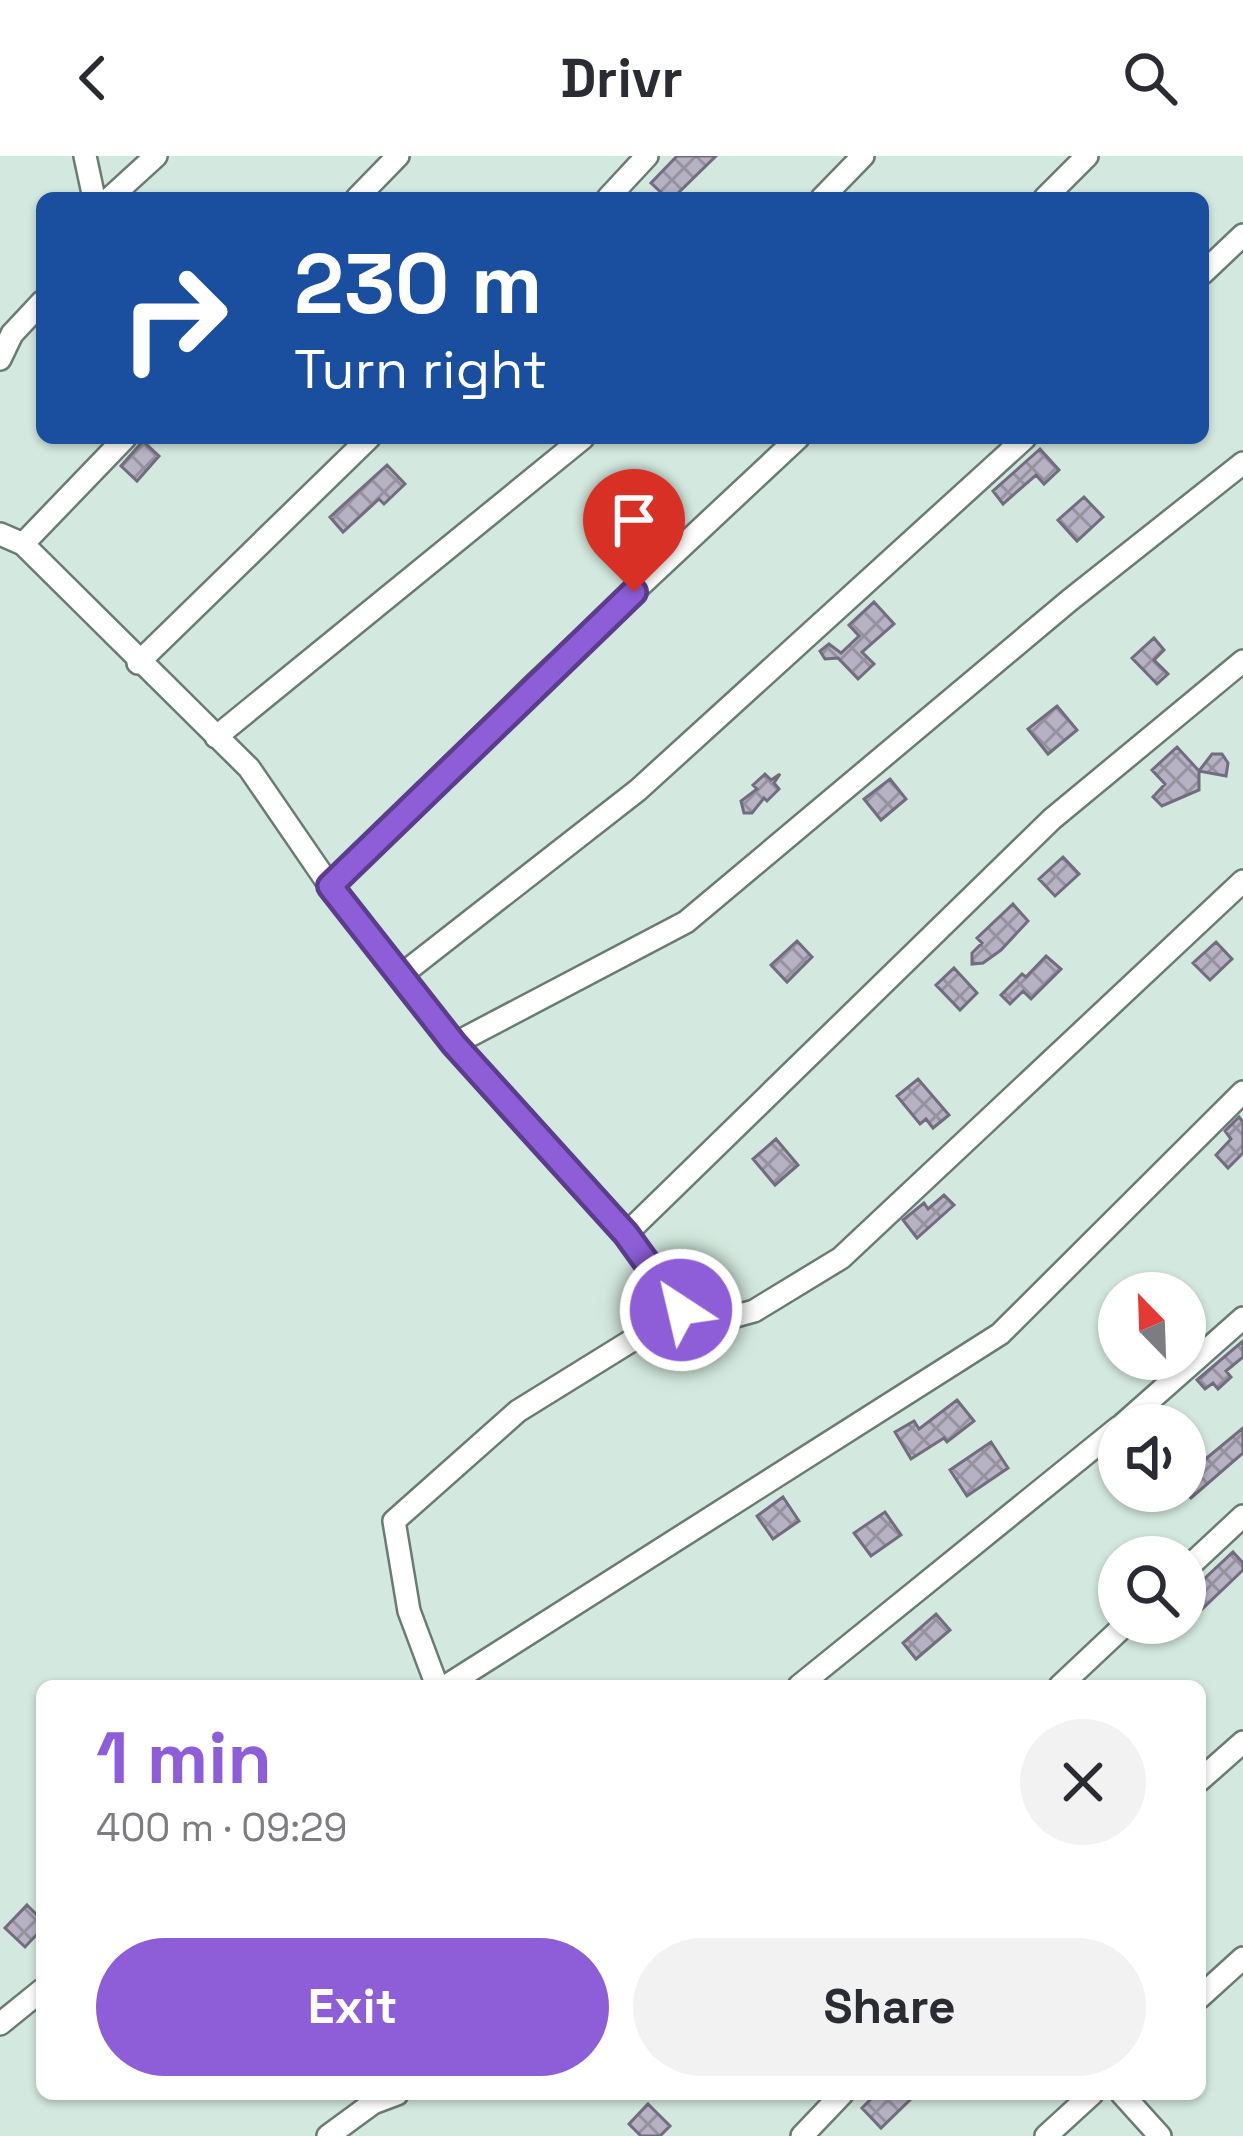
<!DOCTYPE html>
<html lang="en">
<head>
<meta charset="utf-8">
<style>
	body { margin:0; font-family:"Space Grotesk",sans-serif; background:#f2f2f3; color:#2b2b33; height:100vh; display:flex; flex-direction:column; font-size:45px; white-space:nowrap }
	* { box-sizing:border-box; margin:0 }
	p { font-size:39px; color:#7c7c81 }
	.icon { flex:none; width:66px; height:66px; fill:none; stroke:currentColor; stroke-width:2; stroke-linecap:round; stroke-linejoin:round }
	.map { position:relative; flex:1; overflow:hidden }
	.panel { position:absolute; left:36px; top:1524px; width:1170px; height:420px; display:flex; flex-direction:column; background:#fff; border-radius:18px; box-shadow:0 3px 9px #0004 }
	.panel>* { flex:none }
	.top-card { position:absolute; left:36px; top:36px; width:1173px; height:252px; border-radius:18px; box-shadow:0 3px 9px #0004; background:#1a4fa0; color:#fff; overflow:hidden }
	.needle { width:78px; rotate:337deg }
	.controls { position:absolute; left:1098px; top:1116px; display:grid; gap:24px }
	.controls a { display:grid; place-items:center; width:108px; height:108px; border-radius:50%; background:#fff; box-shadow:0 3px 9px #0004; font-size:60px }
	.pin { position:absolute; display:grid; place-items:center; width:102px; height:102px; color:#fff; margin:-123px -51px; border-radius:50% 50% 50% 0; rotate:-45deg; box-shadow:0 0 12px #0007 }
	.pin .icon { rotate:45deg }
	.me { position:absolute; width:132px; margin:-66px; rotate:325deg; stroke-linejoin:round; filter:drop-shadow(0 0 9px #0008) }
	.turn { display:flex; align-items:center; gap:42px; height:252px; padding:0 60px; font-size:54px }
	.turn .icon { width:156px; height:156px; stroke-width:2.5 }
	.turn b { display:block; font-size:84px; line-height:102px }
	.round { display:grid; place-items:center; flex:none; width:126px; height:126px; border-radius:63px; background:#f2f2f3 }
	.overview { display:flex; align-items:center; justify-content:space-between; height:204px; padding:0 60px }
	h1 { font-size:72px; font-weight:700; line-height:90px; color:#8d5ed7 }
	.primary-button { display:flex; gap:24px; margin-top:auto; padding:24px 60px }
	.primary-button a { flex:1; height:138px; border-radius:72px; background:#8d5ed7; color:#fff; font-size:48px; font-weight:700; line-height:138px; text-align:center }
	.primary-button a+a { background:#f2f2f3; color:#2b2b33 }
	header { display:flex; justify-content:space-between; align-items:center; height:156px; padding:0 60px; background:#fff; font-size:54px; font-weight:700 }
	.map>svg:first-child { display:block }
	.building { fill:url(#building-cross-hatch); stroke:#726d7e; stroke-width:3 }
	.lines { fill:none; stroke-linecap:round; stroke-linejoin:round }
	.minor-casing { stroke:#697c73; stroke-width:26 }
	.minor { stroke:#fff; stroke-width:21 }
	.route-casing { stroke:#5c3d8c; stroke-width:30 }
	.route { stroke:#8d5ed7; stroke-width:21 }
</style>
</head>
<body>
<header><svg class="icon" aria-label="back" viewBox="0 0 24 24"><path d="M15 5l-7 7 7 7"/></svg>Drivr<svg class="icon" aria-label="search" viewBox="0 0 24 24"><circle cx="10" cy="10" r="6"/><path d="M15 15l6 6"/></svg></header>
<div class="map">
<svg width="1243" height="1980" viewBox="0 0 1243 1980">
	<defs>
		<pattern id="building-cross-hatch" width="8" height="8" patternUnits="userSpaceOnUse" patternTransform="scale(3)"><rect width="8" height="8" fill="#b6b1c3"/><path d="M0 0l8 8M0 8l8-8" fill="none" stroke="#95919f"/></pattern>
	</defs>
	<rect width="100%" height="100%" fill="#d3e8de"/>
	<path class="building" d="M677,0H716L673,42H667L651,27Z
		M143,285L159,300L137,325L121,310Z
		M1040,293L1059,314L1044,328L1036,319L1003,348L993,335Z
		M387,309L405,328L384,348L379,343L343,376L330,361Z
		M1084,341L1103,361L1077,385L1058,364Z
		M874,446L894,468L862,496L874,508L858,523L838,502L825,503L820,495L829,488L841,497L859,480L849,469Z
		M1154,482L1164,494L1154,504L1168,518L1157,528L1132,502Z
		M1057,550L1077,574L1048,598L1028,573Z
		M1177,591L1199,615L1212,598H1222L1228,607L1226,620L1199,615V634L1162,650L1153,641L1165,628L1152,614Z
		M765,618L771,624L780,618L774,627L779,633L767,645L764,642L752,657H744L741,645L757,633L753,629Z
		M890,623L906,643L881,664L864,643Z
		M1063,701L1079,718L1055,740L1039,723Z
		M1013,748L1028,765L1001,794L983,807L972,808V797L982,787L977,782Z
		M797,785L812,801L787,826L771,809Z
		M1216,786L1232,803L1210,824L1193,807Z
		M1046,800L1061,813L1031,843L1023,835L1010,848L1001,839L1022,818L1026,821Z
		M954,812L977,837L960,854L936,829Z
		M918,923L949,959L933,972L926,963L920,968L897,940Z
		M1239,961L1243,966V997L1228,1012L1216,999L1231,983L1225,975Z
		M776,983L798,1009L775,1029L753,1003Z
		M944,1039L954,1049L917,1082L903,1064L924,1047L928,1053Z
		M1243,1185V1201L1226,1215L1231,1221L1218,1233L1213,1227L1205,1233L1197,1224Z
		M957,1244L974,1265L947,1286L944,1282L911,1303L895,1276L914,1265L919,1273Z
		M1243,1272V1297L1191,1342L1185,1336V1320Z
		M991,1286L1008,1312L967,1340L950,1314Z
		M783,1341L799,1365L773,1383L757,1360Z
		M885,1356L901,1379L871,1400L854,1377Z
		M1233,1396L1243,1407V1414L1202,1453L1188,1438Z
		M936,1458L950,1474L916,1503L903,1487Z
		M27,1749L42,1764V1773L25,1791L5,1772Z
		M876,1938H916L881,1972L862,1952Z
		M648,1948L670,1970L660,1980H641L629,1968Z"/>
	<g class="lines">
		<g class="minor-casing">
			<path id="minor" d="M85,0L94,42
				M110,42L156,0
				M357,42L398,0
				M608,42L647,0
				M822,42L863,0
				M1045,42L1087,0
				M1203,117L1243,79
				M0,203L12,178L42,146
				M0,378L23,388L249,612L330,730L454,888L626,1078L681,1154L518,1255L394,1365L409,1455L437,1530
				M23,388L125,282
				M138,507L369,282
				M216,581L583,282
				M330,730L535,528L798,282
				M400,820L638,634L1025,282
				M454,888L686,766L1070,444L1243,307
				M626,1078L1052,663L1243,505
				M681,1154L725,1163L754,1155L841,1102L1243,725
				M1122,1269L1243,1162
				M1185,1414L1243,1360
				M446,1530L1000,1178L1243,936
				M799,1530L1119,1271
				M1060,1530L1127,1467
				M1200,1624L1243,1586
				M1200,1841L1243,1802
				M0,1868L42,1834
				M1122,1938L1160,1980
				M328,1980L373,1947L397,1938
				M802,1980L842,1938
				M1046,1980L1092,1938"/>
		</g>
		<use href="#minor" class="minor"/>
	</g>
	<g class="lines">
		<g class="route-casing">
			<path id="route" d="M634,436L330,730L454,888L626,1078L681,1154"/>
		</g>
		<use href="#route" class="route"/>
	</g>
</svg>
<div class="controls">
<a><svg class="needle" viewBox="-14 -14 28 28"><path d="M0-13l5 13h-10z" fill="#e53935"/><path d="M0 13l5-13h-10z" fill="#7c7c81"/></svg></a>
<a><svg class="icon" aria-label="sound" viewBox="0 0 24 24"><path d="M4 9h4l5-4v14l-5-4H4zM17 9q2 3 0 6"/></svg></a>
<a><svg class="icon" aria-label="search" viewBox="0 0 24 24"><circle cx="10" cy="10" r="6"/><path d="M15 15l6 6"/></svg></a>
</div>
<div class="pin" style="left:634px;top:436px;background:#d93025"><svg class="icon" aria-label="arrive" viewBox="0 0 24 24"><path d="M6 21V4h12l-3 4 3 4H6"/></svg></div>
<svg class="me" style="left:681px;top:1154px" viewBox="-20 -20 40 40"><circle r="17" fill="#8d5ed7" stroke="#fff" stroke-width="3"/><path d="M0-11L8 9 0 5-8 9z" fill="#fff"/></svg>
<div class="top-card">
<div class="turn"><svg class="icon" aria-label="right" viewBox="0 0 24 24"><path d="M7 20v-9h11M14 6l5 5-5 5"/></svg><div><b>230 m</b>Turn right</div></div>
</div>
<section class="panel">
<div class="overview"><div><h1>1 min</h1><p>400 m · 09:29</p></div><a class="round"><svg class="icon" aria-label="close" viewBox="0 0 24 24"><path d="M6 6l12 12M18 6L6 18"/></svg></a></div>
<div class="primary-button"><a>Exit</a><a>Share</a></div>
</section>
</div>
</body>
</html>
